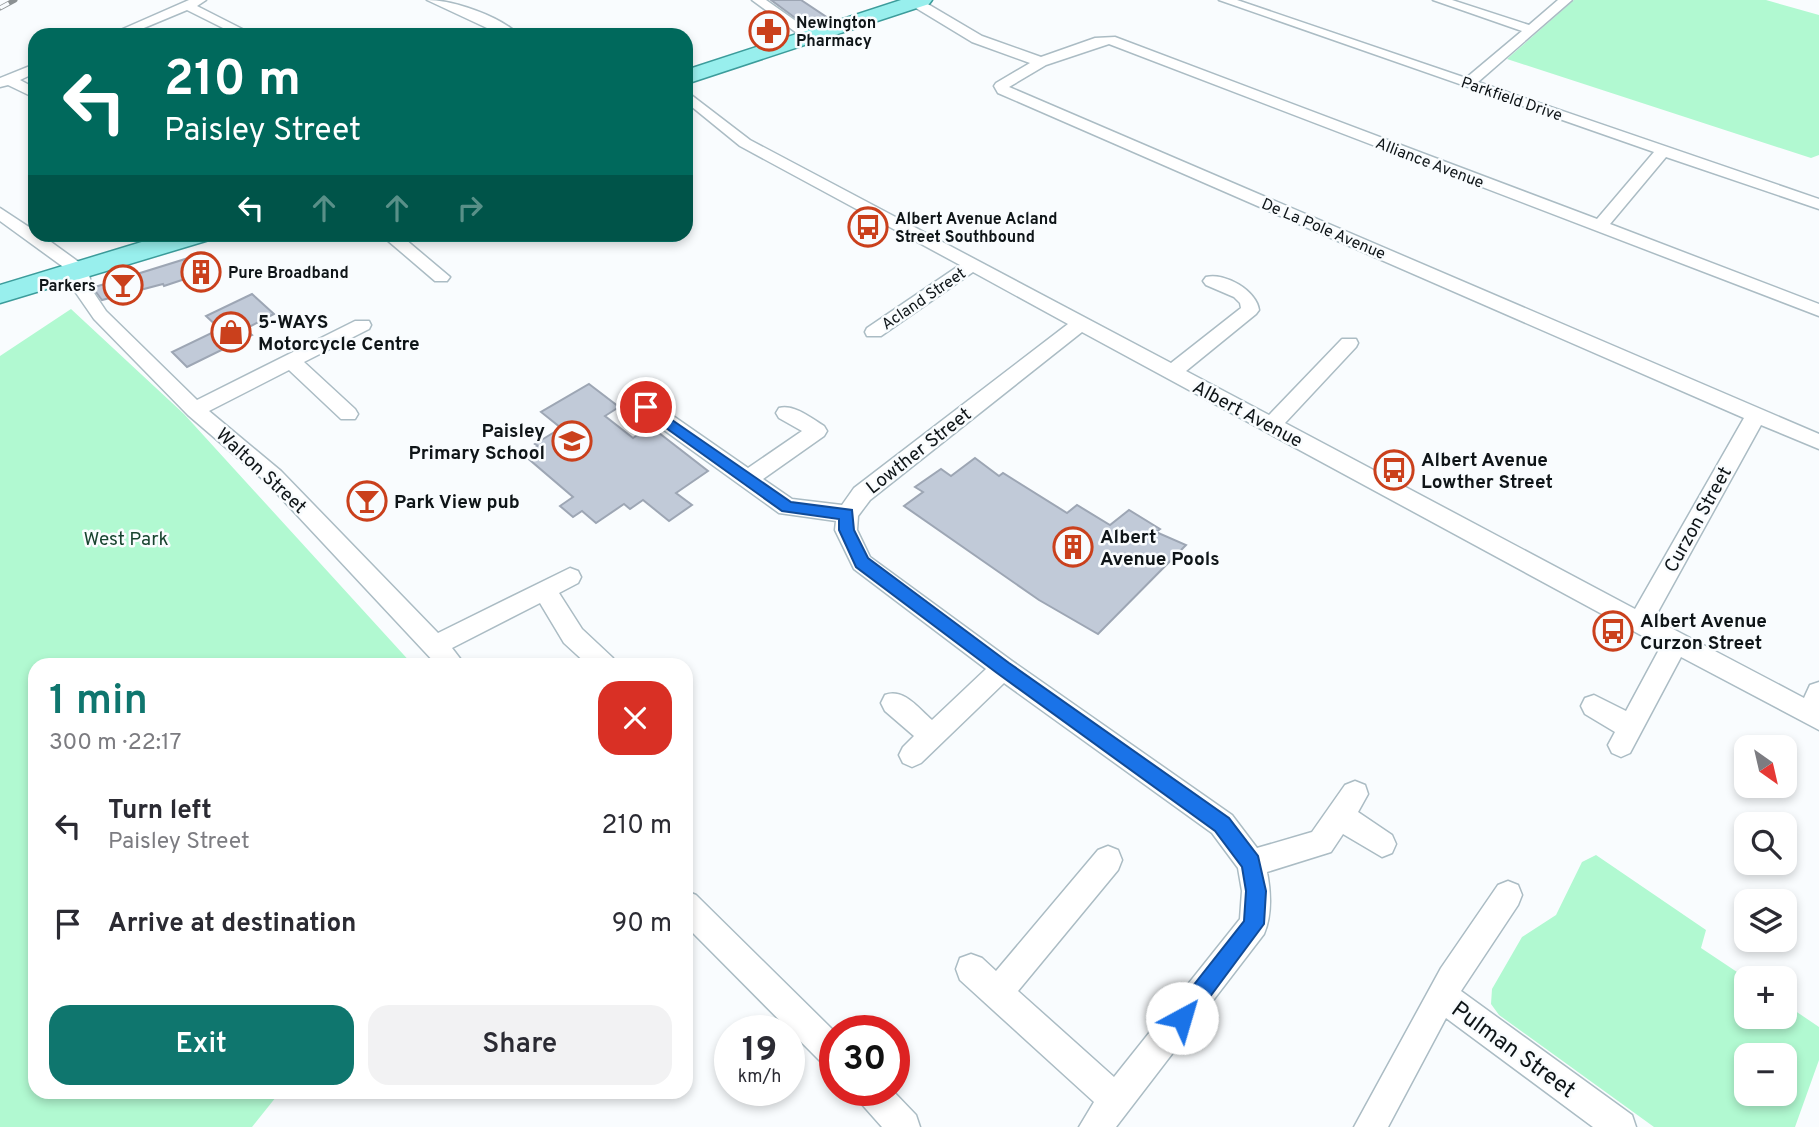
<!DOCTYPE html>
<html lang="en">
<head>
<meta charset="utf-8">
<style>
	body { margin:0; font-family:Overpass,sans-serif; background:#f2f2f3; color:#2b2b33; height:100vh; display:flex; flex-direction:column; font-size:26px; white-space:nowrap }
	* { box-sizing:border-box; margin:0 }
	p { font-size:23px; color:#7c7c81 }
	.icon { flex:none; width:38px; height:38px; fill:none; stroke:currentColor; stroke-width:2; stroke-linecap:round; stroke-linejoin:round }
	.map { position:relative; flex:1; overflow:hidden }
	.drawer { position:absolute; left:28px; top:658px; width:665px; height:441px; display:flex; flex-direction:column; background:#fff; border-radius:21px; box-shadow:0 4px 10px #0003 }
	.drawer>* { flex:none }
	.top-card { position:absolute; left:28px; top:28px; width:665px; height:214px; border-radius:21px; box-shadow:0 4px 10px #0003; background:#00695c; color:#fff; overflow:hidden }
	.needle { width:46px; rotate:146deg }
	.tools { position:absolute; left:1734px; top:735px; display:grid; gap:14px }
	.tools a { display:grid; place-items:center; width:63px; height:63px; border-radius:14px; background:#fff; box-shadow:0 4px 10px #0003; font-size:35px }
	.speed { position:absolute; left:714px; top:1015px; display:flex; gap:14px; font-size:35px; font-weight:700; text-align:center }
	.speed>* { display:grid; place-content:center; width:91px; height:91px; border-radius:50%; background:#fff; box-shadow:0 4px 10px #0003; line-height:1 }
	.speed small { font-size:18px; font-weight:400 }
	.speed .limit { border:10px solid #d22; background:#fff; color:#111 }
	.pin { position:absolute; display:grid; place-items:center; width:60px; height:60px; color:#fff; margin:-30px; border:4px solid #fff; border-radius:50%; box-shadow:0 2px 7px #0007 }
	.me { position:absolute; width:77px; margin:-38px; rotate:39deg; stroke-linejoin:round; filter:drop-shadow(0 0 5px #0008) }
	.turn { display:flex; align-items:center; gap:24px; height:147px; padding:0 21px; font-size:32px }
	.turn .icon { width:91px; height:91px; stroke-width:2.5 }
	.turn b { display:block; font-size:49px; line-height:60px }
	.lanes { display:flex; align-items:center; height:66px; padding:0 21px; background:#0003; justify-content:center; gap:35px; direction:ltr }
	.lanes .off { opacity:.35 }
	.round { display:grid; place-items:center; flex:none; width:74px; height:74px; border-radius:21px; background:#f2f2f3 }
	.summary { display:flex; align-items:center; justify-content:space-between; height:119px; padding:0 21px }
	h1 { font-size:42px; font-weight:600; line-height:52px; color:#0f766e }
	.cta { display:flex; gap:14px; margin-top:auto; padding:14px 21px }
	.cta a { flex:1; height:80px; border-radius:21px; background:#0f766e; color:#fff; font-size:28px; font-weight:600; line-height:80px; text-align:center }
	.cta a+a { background:#f2f2f3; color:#2b2b33 }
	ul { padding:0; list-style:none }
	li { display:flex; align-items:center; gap:21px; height:98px; padding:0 21px }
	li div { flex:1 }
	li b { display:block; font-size:26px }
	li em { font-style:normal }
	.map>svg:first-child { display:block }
	.green { fill:#b1f9d1; fill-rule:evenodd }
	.building { fill:#c1cad8; stroke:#9da6b4; stroke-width:2 }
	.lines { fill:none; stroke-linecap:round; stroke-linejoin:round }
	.minor-casing { stroke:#abbcc4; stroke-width:3 }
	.primary-casing { stroke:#3c9c9b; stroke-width:3 }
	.minor { fill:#fff; fill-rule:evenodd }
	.primary { fill:#98efed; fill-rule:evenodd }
	.rail-casing { stroke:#8c9193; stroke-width:5 }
	.rail { stroke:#f9fcfe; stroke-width:3.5; stroke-dasharray:10; stroke-linecap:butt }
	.route { fill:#1a73e8; stroke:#114b97; stroke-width:2 }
	.labels { text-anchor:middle; stroke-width:5; stroke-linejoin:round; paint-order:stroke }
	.far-poi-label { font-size:16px; font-weight:bold; fill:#0f1518; stroke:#f9fcfe; text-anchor:start }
	.far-street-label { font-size:16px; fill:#0f1518; stroke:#f9fcfe }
	.poi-label { font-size:19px; font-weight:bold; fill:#0f1518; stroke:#f9fcfe; text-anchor:start }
	.street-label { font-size:19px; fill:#0f1518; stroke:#f9fcfe }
	.park-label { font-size:19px; fill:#18442f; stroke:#f9fcfe }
	.near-street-label { font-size:23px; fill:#0f1518; stroke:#f9fcfe }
</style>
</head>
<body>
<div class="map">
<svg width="1819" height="1127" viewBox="0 0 1819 1127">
	<rect width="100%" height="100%" fill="#f9fcfe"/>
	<path class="green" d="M1574,0H1766L1819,15V155L1811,158L1507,59Z
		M71,309L184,414L413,665H35V1092H280L252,1127H0V356Z
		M1596,855L1706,930L1701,948L1746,978V1017H1785V1004L1819,1027V1060L1795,1127H1654L1499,1015L1491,1004L1492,989L1522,937L1556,915L1582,862ZM1746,1055H1785V1094H1746Z"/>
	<path class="building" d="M771,0H801L828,18L798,20Z
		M195,256L209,271L164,286L163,284L102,300L96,292L95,287Z
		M252,294L274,314L245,329L252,335L187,367L172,352L220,329L206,316Z
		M589,384L619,407L605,416L633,438L650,426L708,471L676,493L692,505L669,521L643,500L630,509L624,504L596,523L582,511L573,517L560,506L573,497L524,455L538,446L535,444L561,428L541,412Z
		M975,458L999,476L1003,473L1067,513L1077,505L1110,525L1129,510L1160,529L1156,532L1186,545L1098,634L1039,600L904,506L923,492L915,487L941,469L951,476Z"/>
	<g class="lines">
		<g class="minor-casing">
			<path id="minor" d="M189,0H206L197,6L254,35H237L187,10L127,35H109Z
				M427,0C453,0 500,16 519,35H502Z
				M752,0H766L817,36L815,39H805Z
				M910,0H921L982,36L1041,57L1095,38L1115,37L1597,219L1654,152L1219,0H1237L1466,78L1522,31L1433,0H1452L1529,25L1558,0H1572L1478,82L1819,199V209L1666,157L1610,224L1819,304V316L1109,44L1046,65L1009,87L1819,434V449L1761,425L1654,619L1804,698L1810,685L1819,682V730L1681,657L1630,753L1621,757L1612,753L1608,745L1615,732L1585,714L1581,706L1585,698L1594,695L1626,711L1661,646L1082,332L870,500L858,516L857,530L870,557L1012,661L1232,815L1257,848L1312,832L1345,785L1355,781L1365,785L1368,794L1358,812L1392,835L1396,844L1392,853L1382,857L1343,834L1331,852L1267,872C1271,893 1272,915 1264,934L1116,1127H1079L1094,1102L960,980L956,969L960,958L971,954L982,958L996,971L1098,850L1108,846L1118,850L1122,860L1118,870L1018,991L1114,1077L1240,919L1242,891L1238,868L1212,833L1004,683L921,763L912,767L903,763L899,755L903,747L914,736L885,711L881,703L885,695C904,688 918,708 932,720L986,669L854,569L835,530L836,521L779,513L639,412L636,407L639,402H653L748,468L802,431L779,418L776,413L779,408C794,404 811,418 824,426L827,431L824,436L763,479L792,499L842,505L854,488L1068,324L973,272L881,336H867L865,332L867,328L960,265L740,146L686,102V91L750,140L1171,363L1241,308L1240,303L1234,297L1206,285L1203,281L1206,277C1225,272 1257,291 1259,310L1256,314L1186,371L1269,415L1342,339H1356L1358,343L1356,347L1285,423L1635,609L1744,418L998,93L994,86L996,83L1030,63L972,42L911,5Z
				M35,64V73L20,80L35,88V98L8,85L0,87V78Z
				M0,208L35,231V234H40L87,268L94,293L106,311L197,400L355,321H369L371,325L369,329L304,362L355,409L358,414L355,419H341L289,370L209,411L281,471L438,633L570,568L578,571L581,577L578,583L559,593L582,629L613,658L616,665H588L564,643L540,603L452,648L465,665H437L267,483L188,415L94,319L76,293L73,274L0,221Z
				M380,234H399L450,277L447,281H435Z
				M1508,881L1518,885L1522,895L1518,905L1461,991L1632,1115L1636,1127H1593L1446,1018L1388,1127H1354L1441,968L1498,885Z
				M686,891L696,895L835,1032V1070L824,1065L686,926Z
				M854,1090H892L916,1115L920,1127H882L859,1101Z"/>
		</g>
		<g class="primary-casing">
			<path id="primary" d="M901,0H932L929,4L686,84V70Z
				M168,234H212L209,240L0,303V285Z"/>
		</g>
		<use href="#minor" class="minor"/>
		<use href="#primary" class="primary"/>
		<g class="rail-casing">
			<path id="rail" d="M0,8L15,0"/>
		</g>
		<use href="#rail" class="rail"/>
	</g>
	<path class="route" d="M646,402L791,502L852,510L854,530L868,558L1009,663L1229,818L1258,856L1266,891L1264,924L1189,1025L1182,1028L1174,1025L1171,1018L1174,1010L1244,921L1246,891L1242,867L1215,831L997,673L856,567L839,530V519L782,511L641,410L639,407Z"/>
	<defs>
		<g id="pharmacy-ring" transform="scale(2.0125)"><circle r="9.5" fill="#f9fcfe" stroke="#ca401c" stroke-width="1.5"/><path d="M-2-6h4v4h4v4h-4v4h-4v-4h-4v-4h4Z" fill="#ca401c"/></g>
		<g id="bus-ring" transform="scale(2.0125)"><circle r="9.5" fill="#f9fcfe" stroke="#ca401c" stroke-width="1.5"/><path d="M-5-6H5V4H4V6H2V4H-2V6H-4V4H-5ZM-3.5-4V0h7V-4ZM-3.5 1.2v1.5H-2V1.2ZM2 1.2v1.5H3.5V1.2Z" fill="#ca401c"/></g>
		<g id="building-ring" transform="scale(2.0125)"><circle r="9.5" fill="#f9fcfe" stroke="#ca401c" stroke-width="1.5"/><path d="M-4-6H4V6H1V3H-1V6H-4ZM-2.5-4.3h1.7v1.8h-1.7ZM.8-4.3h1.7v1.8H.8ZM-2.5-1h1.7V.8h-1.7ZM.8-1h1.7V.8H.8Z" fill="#ca401c"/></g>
		<g id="bar-ring" transform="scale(2.0125)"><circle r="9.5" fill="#f9fcfe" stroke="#ca401c" stroke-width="1.5"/><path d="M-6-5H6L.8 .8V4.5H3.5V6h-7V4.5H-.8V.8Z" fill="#ca401c"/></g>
		<g id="shop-ring" transform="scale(2.0125)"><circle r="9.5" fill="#f9fcfe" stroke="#ca401c" stroke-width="1.5"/><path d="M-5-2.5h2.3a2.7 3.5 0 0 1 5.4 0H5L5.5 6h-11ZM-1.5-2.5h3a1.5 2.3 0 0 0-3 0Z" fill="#ca401c"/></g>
		<g id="school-ring" transform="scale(2.0125)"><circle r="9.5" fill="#f9fcfe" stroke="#ca401c" stroke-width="1.5"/><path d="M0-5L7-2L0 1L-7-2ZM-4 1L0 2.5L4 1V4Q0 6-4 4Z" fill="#ca401c"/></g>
	</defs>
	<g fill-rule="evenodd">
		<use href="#pharmacy-ring" x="769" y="31"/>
		<use href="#bus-ring" x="868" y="227"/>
		<use href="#building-ring" x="201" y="272"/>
		<use href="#bar-ring" x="123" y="285"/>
		<use href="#shop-ring" x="231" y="332"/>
		<use href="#school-ring" x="572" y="441"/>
		<use href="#bus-ring" x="1394" y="470"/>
		<use href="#bar-ring" x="367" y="501"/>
		<use href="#building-ring" x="1073" y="547"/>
		<use href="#bus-ring" x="1613" y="631"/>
	</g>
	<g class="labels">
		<g class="far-poi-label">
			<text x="796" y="28">Newington<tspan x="796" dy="18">Pharmacy</tspan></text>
			<text x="895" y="224">Albert Avenue Acland<tspan x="895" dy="18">Street Southbound</tspan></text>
			<text x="228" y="278">Pure Broadband</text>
			<text x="96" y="291" text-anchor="end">Parkers</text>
		</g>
		<g class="far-street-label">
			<text transform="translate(1512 98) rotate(19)" y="6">Parkfield Drive</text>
			<text transform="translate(1430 162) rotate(21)" y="6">Alliance Avenue</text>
			<text transform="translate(1324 228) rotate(23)" y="6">De La Pole Avenue</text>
			<text transform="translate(923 298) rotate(-34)" y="6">Acland Street</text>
		</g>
		<g class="poi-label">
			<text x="258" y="328">5-WAYS<tspan x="258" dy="22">Motorcycle Centre</tspan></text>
			<text x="545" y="437" text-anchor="end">Paisley<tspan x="545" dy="22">Primary School</tspan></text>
			<text x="1421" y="466">Albert Avenue<tspan x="1421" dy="22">Lowther Street</tspan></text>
			<text x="394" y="508">Park View pub</text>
			<text x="1100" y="543">Albert<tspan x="1100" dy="22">Avenue Pools</tspan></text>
			<text x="1640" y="627">Albert Avenue<tspan x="1640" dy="22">Curzon Street</tspan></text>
		</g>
		<g class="street-label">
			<text transform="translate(1248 413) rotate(28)" y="7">Albert Avenue</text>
			<text transform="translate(918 450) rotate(-38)" y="7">Lowther Street</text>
			<text transform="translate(262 470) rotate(43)" y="7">Walton Street</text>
			<text transform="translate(1697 519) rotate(-61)" y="7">Curzon Street</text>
		</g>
		<g class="park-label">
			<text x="126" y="545">West Park</text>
		</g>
		<g class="near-street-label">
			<text transform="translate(1514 1049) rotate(36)" y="8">Pulman Street</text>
		</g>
	</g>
</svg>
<div class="tools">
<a><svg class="needle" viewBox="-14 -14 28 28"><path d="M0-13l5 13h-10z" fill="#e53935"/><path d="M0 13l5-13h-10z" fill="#7c7c81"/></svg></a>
<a><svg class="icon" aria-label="search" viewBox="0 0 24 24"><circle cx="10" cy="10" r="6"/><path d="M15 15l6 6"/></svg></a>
<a><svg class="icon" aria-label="layers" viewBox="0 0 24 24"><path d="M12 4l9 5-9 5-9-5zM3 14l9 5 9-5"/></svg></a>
<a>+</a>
<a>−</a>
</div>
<div class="speed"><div>19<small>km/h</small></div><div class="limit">30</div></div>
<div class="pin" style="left:646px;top:407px;background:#d93025"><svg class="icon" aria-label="arrive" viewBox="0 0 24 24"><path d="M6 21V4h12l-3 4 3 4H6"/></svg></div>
<svg class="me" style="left:1182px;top:1018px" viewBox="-20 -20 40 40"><circle r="19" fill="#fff"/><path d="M0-13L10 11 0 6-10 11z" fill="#1a73e8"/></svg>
<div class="top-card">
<div class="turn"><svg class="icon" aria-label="left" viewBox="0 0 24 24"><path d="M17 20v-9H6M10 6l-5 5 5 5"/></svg><div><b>210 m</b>Paisley Street</div></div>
<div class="lanes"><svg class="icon" aria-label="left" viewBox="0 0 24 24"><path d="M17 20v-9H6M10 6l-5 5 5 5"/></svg><svg class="icon off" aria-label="ahead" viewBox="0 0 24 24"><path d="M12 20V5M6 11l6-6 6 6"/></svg><svg class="icon off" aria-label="ahead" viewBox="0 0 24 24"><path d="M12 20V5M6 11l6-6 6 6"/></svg><svg class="icon off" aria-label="right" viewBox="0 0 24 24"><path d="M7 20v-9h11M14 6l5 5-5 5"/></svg></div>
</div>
<section class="drawer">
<div class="summary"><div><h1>1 min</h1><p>300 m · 22:17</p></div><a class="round" style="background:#d93025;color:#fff"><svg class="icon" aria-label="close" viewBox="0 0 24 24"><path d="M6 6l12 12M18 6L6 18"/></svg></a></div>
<ul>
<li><svg class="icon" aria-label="left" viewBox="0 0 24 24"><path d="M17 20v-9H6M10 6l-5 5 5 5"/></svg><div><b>Turn left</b><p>Paisley Street</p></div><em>210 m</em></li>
<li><svg class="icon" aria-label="arrive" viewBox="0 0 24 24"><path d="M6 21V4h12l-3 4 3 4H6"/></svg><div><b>Arrive at destination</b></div><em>90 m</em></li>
</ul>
<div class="cta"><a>Exit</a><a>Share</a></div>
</section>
</div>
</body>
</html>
